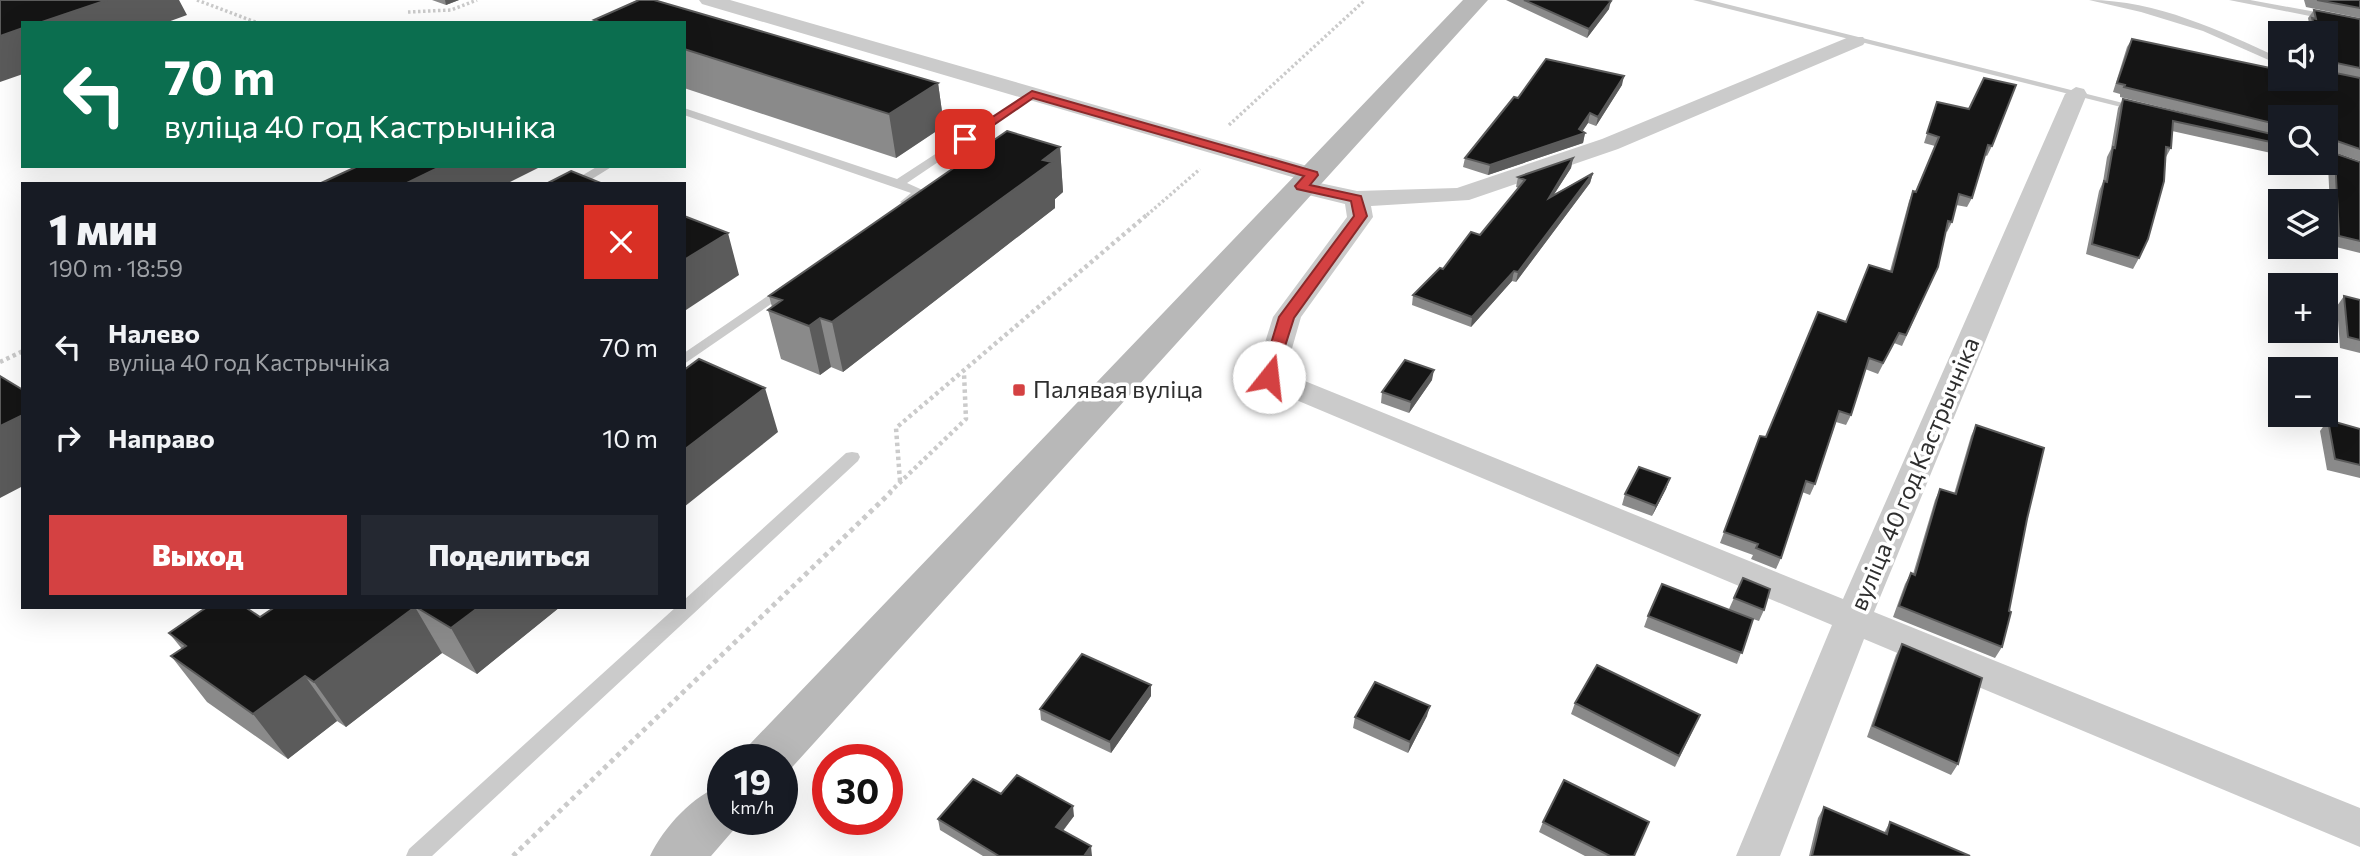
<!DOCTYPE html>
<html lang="ru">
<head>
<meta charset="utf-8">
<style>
	body { margin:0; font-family:Commissioner,sans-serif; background:#242831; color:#f1f3f6; height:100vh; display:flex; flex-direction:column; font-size:26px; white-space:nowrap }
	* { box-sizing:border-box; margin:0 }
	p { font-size:23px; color:#9ea1a6 }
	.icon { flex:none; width:38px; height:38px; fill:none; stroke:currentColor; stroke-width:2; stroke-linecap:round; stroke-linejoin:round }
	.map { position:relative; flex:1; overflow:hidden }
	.side { position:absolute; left:21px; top:182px; width:665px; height:427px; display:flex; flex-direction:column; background:#171b24; border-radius:0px; box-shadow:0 7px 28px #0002 }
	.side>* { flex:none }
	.top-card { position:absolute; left:21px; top:21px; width:665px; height:147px; border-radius:0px; box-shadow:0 7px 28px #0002; background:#0b6e4f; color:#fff; overflow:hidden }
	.buttons { position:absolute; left:2268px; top:21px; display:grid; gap:14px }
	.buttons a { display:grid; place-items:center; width:70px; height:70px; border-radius:0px; background:#171b24; box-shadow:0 7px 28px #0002; font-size:35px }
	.speed { position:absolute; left:707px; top:744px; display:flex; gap:14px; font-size:35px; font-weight:700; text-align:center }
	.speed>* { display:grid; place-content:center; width:91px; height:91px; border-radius:50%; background:#171b24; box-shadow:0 7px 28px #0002; line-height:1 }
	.speed small { font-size:18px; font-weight:400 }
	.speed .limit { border:10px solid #d22; background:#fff; color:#111 }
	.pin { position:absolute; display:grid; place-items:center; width:60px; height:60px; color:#fff; margin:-30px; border-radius:14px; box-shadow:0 4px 10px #0006 }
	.me { position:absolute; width:77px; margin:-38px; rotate:16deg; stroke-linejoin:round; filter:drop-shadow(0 0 5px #0008) }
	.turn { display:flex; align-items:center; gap:24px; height:147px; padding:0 28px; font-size:32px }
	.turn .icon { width:91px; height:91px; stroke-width:2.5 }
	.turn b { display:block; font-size:49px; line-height:60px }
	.round { display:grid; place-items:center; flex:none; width:74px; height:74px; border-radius:0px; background:#242831 }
	.summary { display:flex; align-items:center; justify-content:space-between; height:119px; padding:0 28px }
	h1 { font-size:42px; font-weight:800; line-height:52px }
	.cta { display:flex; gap:14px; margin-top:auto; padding:14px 28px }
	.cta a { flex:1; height:80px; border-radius:0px; background:#d44142; color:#fff; font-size:28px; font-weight:800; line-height:80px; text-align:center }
	.cta a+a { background:#242831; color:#f1f3f6 }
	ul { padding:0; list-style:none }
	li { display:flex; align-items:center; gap:21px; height:91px; padding:0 28px }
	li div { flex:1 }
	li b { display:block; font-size:26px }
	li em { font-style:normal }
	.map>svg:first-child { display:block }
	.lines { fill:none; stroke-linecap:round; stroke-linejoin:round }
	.path-far2 { stroke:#cbcbcb; stroke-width:3.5; stroke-dasharray:2.5 2.5; stroke-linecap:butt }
	.path-far1 { stroke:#cbcbcb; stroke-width:4.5; stroke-dasharray:3.5 3.5; stroke-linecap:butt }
	.path { stroke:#cbcbcb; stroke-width:5; stroke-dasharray:4.5 4.5; stroke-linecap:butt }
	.lane { fill:#cbcbcb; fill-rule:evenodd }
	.street { fill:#cbcbcb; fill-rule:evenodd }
	.secondary { fill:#b8b8b8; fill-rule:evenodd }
	.wall { fill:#8a8a8a }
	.shaded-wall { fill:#5b5b5b }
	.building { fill:#151515; stroke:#5b5b5b; stroke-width:2 }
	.route { fill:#d44142; stroke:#8a2a2b; stroke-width:2 }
	.poi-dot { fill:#d44142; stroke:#fff; stroke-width:2.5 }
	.labels { text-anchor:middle; stroke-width:7; stroke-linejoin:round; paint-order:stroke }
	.poi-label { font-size:24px; fill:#2e2e2e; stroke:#fff; text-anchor:start }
	.street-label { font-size:24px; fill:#2e2e2e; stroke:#fff }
</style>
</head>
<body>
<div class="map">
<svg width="2360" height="856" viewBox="0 0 2360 856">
	<rect width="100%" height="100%" fill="#fff"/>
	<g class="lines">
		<path class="path-far2" d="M197,0L258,23
			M408,12L451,10L477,0
			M1229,125L1365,0
			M1147,215L1200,169"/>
		<path class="path-far1" d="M0,362L23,351
			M900,481L896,428L1149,213
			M889,493L966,419L964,373"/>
		<path class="path" d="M513,856L891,492"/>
		<path class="lane" d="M637,0H650L603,23H589Z
			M1693,0H1710L2147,109L2141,112Z
			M2089,0C2157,0 2220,31 2280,58V65L2203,31L2141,12Z
			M2229,0H2250L2360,20V26Z
			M1032,91L1038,94L1036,96L907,183L927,192L906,206L900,202L911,193L684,115V108L897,179Z
			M598,166H613L584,184H568Z
			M788,282L795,286L793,289L684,364V353Z
			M852,452L858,453L860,457L858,461L432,856H406L409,849L676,607H684V600L846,453Z"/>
		<path class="street" d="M699,0H730L1321,170L1324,175L1315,182L1357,191L1457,188L1602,139L1849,37H1863L1866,41L1863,45L1618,149L1469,200L1371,206L1373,217L1301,317L1285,373L1843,599L2065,94L2076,87L2084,89L2087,94L1874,612L2360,808V847L1864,639L1780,856H1736L1832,625L1258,384L1254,377L1273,317L1347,217L1345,204L1292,191L1289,186L1299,179L702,4Z"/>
		<path class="secondary" d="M1463,0H1488L785,775L782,776V760H742L749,745Z
			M723,785V819H743L711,856H650C664,827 693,795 723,785Z"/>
	</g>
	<path class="wall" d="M432,0H459L446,5Z
		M639,0H654L938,83L944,126L896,158L684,88V23H595L594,20Z
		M1506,0H1607L1609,9L1587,38Z
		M2304,0H2360V18L2306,7Z
		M2314,10L2360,19V161L2331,151L2360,162V253L2332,246L2328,166L2316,163H2326V117H2280V155L2172,131L2171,148L2166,157L2139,258L2133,269L2086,254L2099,191L2103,182L2107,157L2111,149L2118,108L2123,99L2239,126L2120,97V94L2113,92L2127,47L2132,39L2321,79H2326V33H2308L2307,27L2309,23L2308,18Z
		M1622,85L1596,126L1588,123L1582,131L1585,133L1583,143L1488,175L1463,167L1465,158L1518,98Z
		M1937,102L1992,146L1987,156L1985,155L1972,198L1967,207L1956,205L1952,222L1947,232L1946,231L1938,267L1902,346L1894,343L1878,374L1865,369L1851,415L1846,425L1836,422L1815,484L1810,495L1802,492L1781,558L1776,569L1751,559L1753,555L1720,543L1760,436L1766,437L1846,322L1890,271L1909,201L1913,191L1916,192L1935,146L1924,143Z
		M1060,147L1063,192L1055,199V208L843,372L831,367L820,375L781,359L768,310L772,307L769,296Z
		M1573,158L1571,168L1554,194L1593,173L1590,183L1516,282L1512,281L1471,327L1412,305L1413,295L1480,235L1519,188L1516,187L1518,177Z
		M2344,296L2360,300V353L2340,348L2337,306Z
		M1432,380L1409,413L1381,403L1382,392Z
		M2328,420L2360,429V478L2327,470L2320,431Z
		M1976,425L2027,519L2002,647L1995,658L1893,617L1905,584L1911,573L1913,574L1935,500L1940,489L1954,494L1971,436Z
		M1670,478L1666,489L1652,516L1622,505L1625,494Z
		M1743,578L1764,610L1759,621L1753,619L1737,664L1644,627L1648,616L1729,609Z
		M275,607H560L477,674L442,653L346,727L337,721L288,759L207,702L171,656L182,649L169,633L260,617Z
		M1902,644L1958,764L1951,775L1867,737L1896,655Z
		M1151,696L1111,753L1041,720L1040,709Z
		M1575,703L1695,726L1675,767L1571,714Z
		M1427,716L1408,753L1353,728L1355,717Z
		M1001,794L1074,816L1063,831L1092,856H983L940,830L938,819Z
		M1824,807L1884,833L1890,822L1970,856H1809L1818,818Z
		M1543,822L1635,856H1585L1539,832Z"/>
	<path class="shaded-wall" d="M107,0H179L187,15L165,23H39Z
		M445,0H459L446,5Z
		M1611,1L1609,9L1587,38L1589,29Z
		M23,28V74L0,82V36Z
		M1624,76L1622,85L1596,126L1598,117Z
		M938,83L944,126L896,158L889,114Z
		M1590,113L1588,123L1580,135L1585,133L1583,143L1488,175L1490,165L1579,129Z
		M1060,147L1063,192L1055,199V208L843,372L832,322Z
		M1573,158L1571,168L1546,207L1549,198Z
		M442,166H540V167L506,184H405Z
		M1593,173L1590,183L1516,282L1518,272Z
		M728,233L739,275L686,310L684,305V260Z
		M1514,271L1512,281L1471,327L1472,317Z
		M820,318L831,367L820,375L809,326Z
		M1434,370L1432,380L1409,413L1411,402Z
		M765,388L778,432L684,507V450Z
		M23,415V486L0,498V426Z
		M1670,478L1666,489L1652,516L1656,506Z
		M415,607L442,653L346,727L314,682Z
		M479,607H560L477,674L451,628Z
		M305,676L337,721L288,759L253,714Z
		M1151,685V696L1111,753L1110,742Z
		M1430,706L1427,716L1408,753L1410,742Z
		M1073,806L1074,816L1057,838L1056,827Z
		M1091,846L1092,856H1084Z"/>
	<path class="building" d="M0,0H107L39,23H23V28L0,36Z
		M639,0H654L938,83L889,114L684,49V23H602L594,20Z
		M1524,0H1607L1611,1L1589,29Z
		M2317,0H2360V8Z
		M2314,10L2360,19V68L2332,62L2326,69V33H2316L2312,18L2316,19Z
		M2132,39L2280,70V79H2319L2328,81L2326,71L2360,78V149L2331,139V152L2360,162V241L2339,236L2335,156L2326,154V117H2280V125L2124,87L2125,85L2117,83Z
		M1546,59L1624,76L1598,117L1590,113L1579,129L1585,133L1490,165L1465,158L1514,97L1518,98Z
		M1984,78L2016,85L1992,146L1988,145L1972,198L1959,194L1952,222L1948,221L1938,267L1906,335L1899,333L1883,363L1869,358L1851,415L1839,411L1815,484L1806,481L1781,558L1756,548L1758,544L1724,532L1760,436L1766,437L1818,312L1846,322L1869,265L1892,272L1913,191L1916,192L1939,137L1927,133L1937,102L1969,109Z
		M2123,99L2280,136V144L2173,121L2171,148L2166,147L2164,181L2148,239L2139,258L2092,244L2104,181L2107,182L2113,147L2115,148Z
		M1007,131L1060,147L1043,160L1052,162L832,322L820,318L809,326L768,310L782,300L769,296Z
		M1573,158L1549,198L1593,173L1518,272L1514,271L1472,317L1413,295L1440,268L1443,269L1471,232L1480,235L1525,180L1518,177Z
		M358,166H442L405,184H319Z
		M571,171L603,184H546Z
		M684,216L728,233L684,260Z
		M2344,296L2360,300V340L2348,337Z
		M699,359L765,388L684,450V370Z
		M1405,360L1434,370L1411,402L1382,392Z
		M0,376L23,390V415L0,426Z
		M2328,420L2360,429V465L2335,459Z
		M1976,425L2044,448L2027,519L2009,611L2011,612L2002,647L1899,606L1911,573L1915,575L1940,489L1956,494Z
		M1639,467L1670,478L1656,506L1625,494Z
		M1743,578L1770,589L1764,610L1734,598Z
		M1662,584L1753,619L1742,653L1648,616Z
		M207,607H245L260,617L275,607H415L314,682L305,676L253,714L171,656L186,646L169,633Z
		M416,607H479L451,628Z
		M1902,644L1982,678L1958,764L1873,726Z
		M1082,654L1151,685L1110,742L1040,709Z
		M1597,665L1700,715L1679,756L1575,703Z
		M1375,682L1430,706L1410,742L1355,717Z
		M1017,775L1073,806L1056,827L1091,846L1084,856H999L938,819L973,779L1001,794Z
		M1564,780L1649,822L1634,856H1610L1543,822Z
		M1824,807L1887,834L1890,822L1970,856H1812Z"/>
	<path class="route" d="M1032,91L1317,172L1318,175L1310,185L1361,196L1367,216L1294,318L1274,381H1264L1261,377L1279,317L1354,216L1351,201L1297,189L1295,186L1304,176L1033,98L969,142L959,139Z"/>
	<rect class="poi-dot" x="1012" y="383" width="14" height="14" rx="3.5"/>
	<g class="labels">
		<g class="poi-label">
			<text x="1033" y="398">Палявая вуліца</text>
		</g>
		<g class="street-label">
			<text transform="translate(1915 474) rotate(-67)" y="8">вуліца 40 год Кастрычніка</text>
		</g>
	</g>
</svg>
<div class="buttons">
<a><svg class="icon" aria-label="sound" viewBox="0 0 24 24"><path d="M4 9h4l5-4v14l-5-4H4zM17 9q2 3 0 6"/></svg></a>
<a><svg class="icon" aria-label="search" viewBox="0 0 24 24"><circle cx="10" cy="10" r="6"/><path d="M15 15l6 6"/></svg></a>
<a><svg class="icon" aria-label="layers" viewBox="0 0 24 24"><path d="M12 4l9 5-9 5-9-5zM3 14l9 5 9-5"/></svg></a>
<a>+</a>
<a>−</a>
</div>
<div class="speed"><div>19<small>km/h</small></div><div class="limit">30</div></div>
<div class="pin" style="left:965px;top:139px;background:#d93025"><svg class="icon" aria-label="arrive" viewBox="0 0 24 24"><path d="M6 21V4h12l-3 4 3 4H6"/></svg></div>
<svg class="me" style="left:1269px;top:377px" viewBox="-20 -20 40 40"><circle r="19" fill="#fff"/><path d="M0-13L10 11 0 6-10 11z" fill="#d44142"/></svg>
<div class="top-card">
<div class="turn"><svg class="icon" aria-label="left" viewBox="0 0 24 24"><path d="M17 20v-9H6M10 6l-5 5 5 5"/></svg><div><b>70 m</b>вуліца 40 год Кастрычніка</div></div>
</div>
<section class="side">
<div class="summary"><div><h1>1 мин</h1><p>190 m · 18:59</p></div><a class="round" style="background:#d93025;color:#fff"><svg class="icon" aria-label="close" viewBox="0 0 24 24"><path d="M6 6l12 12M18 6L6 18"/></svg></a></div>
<ul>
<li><svg class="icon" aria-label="left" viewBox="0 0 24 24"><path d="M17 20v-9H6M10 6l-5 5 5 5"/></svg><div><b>Налево</b><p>вуліца 40 год Кастрычніка</p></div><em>70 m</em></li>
<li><svg class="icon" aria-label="right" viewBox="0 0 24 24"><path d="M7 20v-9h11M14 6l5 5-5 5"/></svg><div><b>Направо</b></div><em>10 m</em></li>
</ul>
<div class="cta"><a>Выход</a><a>Поделиться</a></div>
</section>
</div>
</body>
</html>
